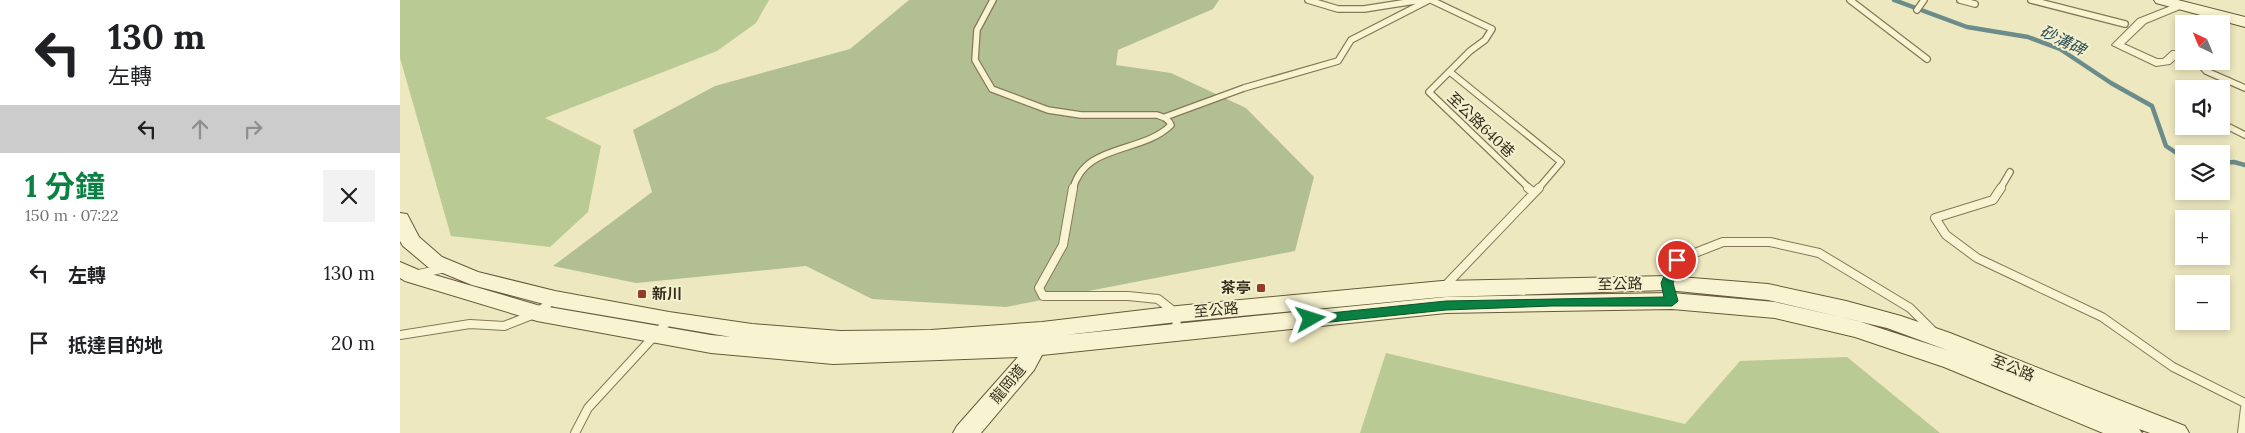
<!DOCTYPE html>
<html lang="zh-TW">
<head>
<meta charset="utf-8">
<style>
	body { margin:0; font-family:Lora,"Noto Sans TC",serif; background:#f2f2f2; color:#202124; height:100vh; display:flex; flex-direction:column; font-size:19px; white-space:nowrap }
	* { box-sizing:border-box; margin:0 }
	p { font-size:16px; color:#757577 }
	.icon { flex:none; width:28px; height:28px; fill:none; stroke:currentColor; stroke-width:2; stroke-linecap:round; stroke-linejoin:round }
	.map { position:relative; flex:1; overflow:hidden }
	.drawer { display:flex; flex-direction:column; background:#fff; width:400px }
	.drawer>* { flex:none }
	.hud { background:#fff; color:#202124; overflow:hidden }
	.needle { width:32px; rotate:316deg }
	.buttons { position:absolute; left:1775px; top:15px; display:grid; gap:10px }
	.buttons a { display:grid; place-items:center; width:55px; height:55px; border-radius:0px; background:#fff; box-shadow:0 2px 8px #0003; font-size:25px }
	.pin { position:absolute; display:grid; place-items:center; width:42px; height:42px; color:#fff; margin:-21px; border:2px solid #fff; border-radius:50%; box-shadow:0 1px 5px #0007 }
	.me { position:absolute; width:55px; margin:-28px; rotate:84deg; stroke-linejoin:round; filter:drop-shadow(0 0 4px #0008) }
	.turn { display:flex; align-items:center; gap:18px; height:105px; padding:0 25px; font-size:22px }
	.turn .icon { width:65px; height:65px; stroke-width:2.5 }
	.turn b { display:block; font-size:35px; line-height:42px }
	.lanes { display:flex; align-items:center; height:48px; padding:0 25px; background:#0003; justify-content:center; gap:25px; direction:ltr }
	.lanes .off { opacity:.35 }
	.round { display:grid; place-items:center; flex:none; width:52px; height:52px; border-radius:0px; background:#f2f2f2 }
	.summary { display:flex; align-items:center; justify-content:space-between; height:85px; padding:0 25px }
	h1 { font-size:30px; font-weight:700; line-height:38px; color:#0b8043 }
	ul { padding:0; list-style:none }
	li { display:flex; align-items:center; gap:15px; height:70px; padding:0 25px }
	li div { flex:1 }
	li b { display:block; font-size:19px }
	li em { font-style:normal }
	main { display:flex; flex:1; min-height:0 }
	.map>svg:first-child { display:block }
	.green { fill:#baca94 }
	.cemetery { fill:#b2bf93 }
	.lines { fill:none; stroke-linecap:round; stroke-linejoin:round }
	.stream { stroke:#6a8c8a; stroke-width:4.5 }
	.lane-far1-casing { stroke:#857858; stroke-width:8 }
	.lane-casing { stroke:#857858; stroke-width:10 }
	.street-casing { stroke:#857858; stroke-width:2 }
	.secondary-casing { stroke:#67593b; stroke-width:2 }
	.lane-far1 { stroke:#f8f4d2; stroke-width:5.5 }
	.lane { stroke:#f8f4d2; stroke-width:8 }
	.street { fill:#f8f4d2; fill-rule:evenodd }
	.secondary { fill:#f8f4d2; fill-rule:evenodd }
	.route { fill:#0b8043; stroke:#07532c }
	.poi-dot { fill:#933c29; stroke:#f4f0cf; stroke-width:2 }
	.labels { text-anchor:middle; stroke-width:4; stroke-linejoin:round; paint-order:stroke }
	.street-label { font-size:15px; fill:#352d1c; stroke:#f4f0cf }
	.poi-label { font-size:15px; font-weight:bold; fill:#352d1c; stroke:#f4f0cf; text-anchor:end }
	.water-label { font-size:16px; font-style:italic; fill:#2c4f54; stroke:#f4f0cf }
</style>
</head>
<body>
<main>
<section class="drawer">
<div class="hud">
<div class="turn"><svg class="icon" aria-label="left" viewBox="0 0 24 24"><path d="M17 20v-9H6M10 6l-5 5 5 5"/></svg><div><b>130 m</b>左轉</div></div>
<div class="lanes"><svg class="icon" aria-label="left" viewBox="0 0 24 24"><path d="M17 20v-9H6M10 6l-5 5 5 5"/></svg><svg class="icon off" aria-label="ahead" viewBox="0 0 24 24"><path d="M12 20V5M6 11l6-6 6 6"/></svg><svg class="icon off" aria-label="right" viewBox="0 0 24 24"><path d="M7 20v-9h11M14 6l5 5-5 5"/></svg></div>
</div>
<div class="summary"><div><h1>1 分鐘</h1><p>150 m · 07:22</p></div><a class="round"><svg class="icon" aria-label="close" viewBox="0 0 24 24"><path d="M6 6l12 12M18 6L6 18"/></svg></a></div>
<ul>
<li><svg class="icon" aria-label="left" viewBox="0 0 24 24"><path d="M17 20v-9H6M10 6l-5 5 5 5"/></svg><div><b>左轉</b></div><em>130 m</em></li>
<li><svg class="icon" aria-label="arrive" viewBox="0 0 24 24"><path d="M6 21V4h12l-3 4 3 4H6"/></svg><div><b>抵達目的地</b></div><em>20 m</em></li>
</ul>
</section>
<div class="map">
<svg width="1845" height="433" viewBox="0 0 1845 433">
	<rect width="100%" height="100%" fill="#ede8bf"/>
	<path class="green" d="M0,0H369L356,23L317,51L145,118L201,146L188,212L150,247L51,236L0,58Z
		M986,353L1285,424L1340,361L1447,357L1540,433H960Z"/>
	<path class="cemetery" d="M509,0H819L813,9L718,50L716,65L771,73L846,108L914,177L895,251L606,307L472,299L406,266L236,283L153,266L252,192L233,130L315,86L450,49Z"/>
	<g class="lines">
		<path class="stream" d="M1494,0L1567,27L1628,37L1660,49L1711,83L1752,106L1766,146L1784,158
			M1821,163L1834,162L1845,165"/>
		<g class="lane-far1-casing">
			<path id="lane-far1" d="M593,0L577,30L575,60L592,89L648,110L681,115H757C763,117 768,118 771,125C742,154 684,143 673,189
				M908,0L938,9H964L1021,0
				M1031,0L1092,29L1085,40L1070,51L1029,92L1130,189
				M1450,0L1527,59
				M1560,0L1575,4
				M1631,0L1725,24
				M1517,10L1524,0
				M1821,38L1826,17
				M1812,61L1801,65L1806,71L1845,88
				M1050,72L1161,162L1138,189
				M1815,89L1829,81
				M765,117L844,88L938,61L951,40L1029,0
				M1821,123L1845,135
				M1600,189L1610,172"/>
		</g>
		<g class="lane-casing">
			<path id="lane" d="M673,188L663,245L639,288L643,296H728L758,299L777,314L776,333
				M1601,188L1593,200L1535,218L1546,235L1577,258L1702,317L1773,367L1845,403
				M1134,193L1139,188
				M19,274L45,268
				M1267,283L1277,260L1323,242H1370L1419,253L1510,308L1534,332
				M1044,287L1134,193L1128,188
				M0,335L70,324L104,326L137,313L154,299
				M175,433L188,408L269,320
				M1842,433L1845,408"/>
		</g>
		<g class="street-casing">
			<path id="street" d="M1781,2L1786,5L1785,7L1746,23L1724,44L1757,59H1763L1772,51H1780V55L1770,64L1756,66L1712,45L1738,19Z"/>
		</g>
		<g class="secondary-casing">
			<path id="secondary" d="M1754,0H1778L1845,17V27L1756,3Z
				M0,213L7,214L19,237L42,257L78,272L155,291L269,312L352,324L440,331L531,330L642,322L777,306L1042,281L1267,276L1368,284L1446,301L1501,316L1550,333L1785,426L1789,433H1750L1739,429L1742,433H1703L1544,367L1455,337L1375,318L1272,309L1046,313L642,355L634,370L581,433H553L557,426L618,357L433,364L311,353L137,321L5,281L0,278V262L21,271L137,305L311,335L331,337L155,307L72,285L28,267L3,246L0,241ZM1267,290L1368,300L1487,328L1547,350L1458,321L1375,302L1272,293L1046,297L665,335L777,322L1042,297Z"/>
		</g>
		<use href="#lane-far1" class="lane-far1"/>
		<use href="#lane" class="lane"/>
		<use href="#street" class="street"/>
		<use href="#secondary" class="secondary"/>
	</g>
	<path class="route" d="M1277,256L1283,260L1273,283L1278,301L1272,306H1152L1046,310L911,324L905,319L911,315L1046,301L1264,297L1261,283L1271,260Z"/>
	<g class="poi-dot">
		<rect x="856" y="283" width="10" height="10" rx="2.5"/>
		<rect x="237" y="289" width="10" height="10" rx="2.5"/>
	</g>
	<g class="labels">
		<g class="street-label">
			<text transform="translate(1081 125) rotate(44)" y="5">至公路640巷</text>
			<text transform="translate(1220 284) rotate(-1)" y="5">至公路</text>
			<text transform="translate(816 310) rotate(-5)" y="5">至公路</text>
			<text transform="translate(1613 368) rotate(22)" y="5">至公路</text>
			<text transform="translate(608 384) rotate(-50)" y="5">龍岡道</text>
		</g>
		<g class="poi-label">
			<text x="851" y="293">茶亭</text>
			<text x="252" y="299" text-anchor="start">新川</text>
		</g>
		<g class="water-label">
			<text transform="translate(1663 40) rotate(26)" y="6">砂溝碑</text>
		</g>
	</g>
</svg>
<div class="buttons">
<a><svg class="needle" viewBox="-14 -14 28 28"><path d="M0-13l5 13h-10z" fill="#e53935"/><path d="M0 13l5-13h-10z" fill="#757577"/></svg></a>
<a><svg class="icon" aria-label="sound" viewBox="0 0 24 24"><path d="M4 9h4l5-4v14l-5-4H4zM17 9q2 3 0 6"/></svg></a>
<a><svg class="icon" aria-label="layers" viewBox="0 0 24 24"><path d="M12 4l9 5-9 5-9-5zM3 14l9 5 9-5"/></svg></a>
<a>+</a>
<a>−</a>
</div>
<div class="pin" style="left:1277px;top:260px;background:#d93025"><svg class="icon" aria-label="arrive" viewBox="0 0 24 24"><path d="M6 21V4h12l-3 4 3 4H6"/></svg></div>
<svg class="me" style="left:911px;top:319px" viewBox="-20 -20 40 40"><path d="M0-17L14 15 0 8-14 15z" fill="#0b8043" stroke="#fff" stroke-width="4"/></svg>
</div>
</main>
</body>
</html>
